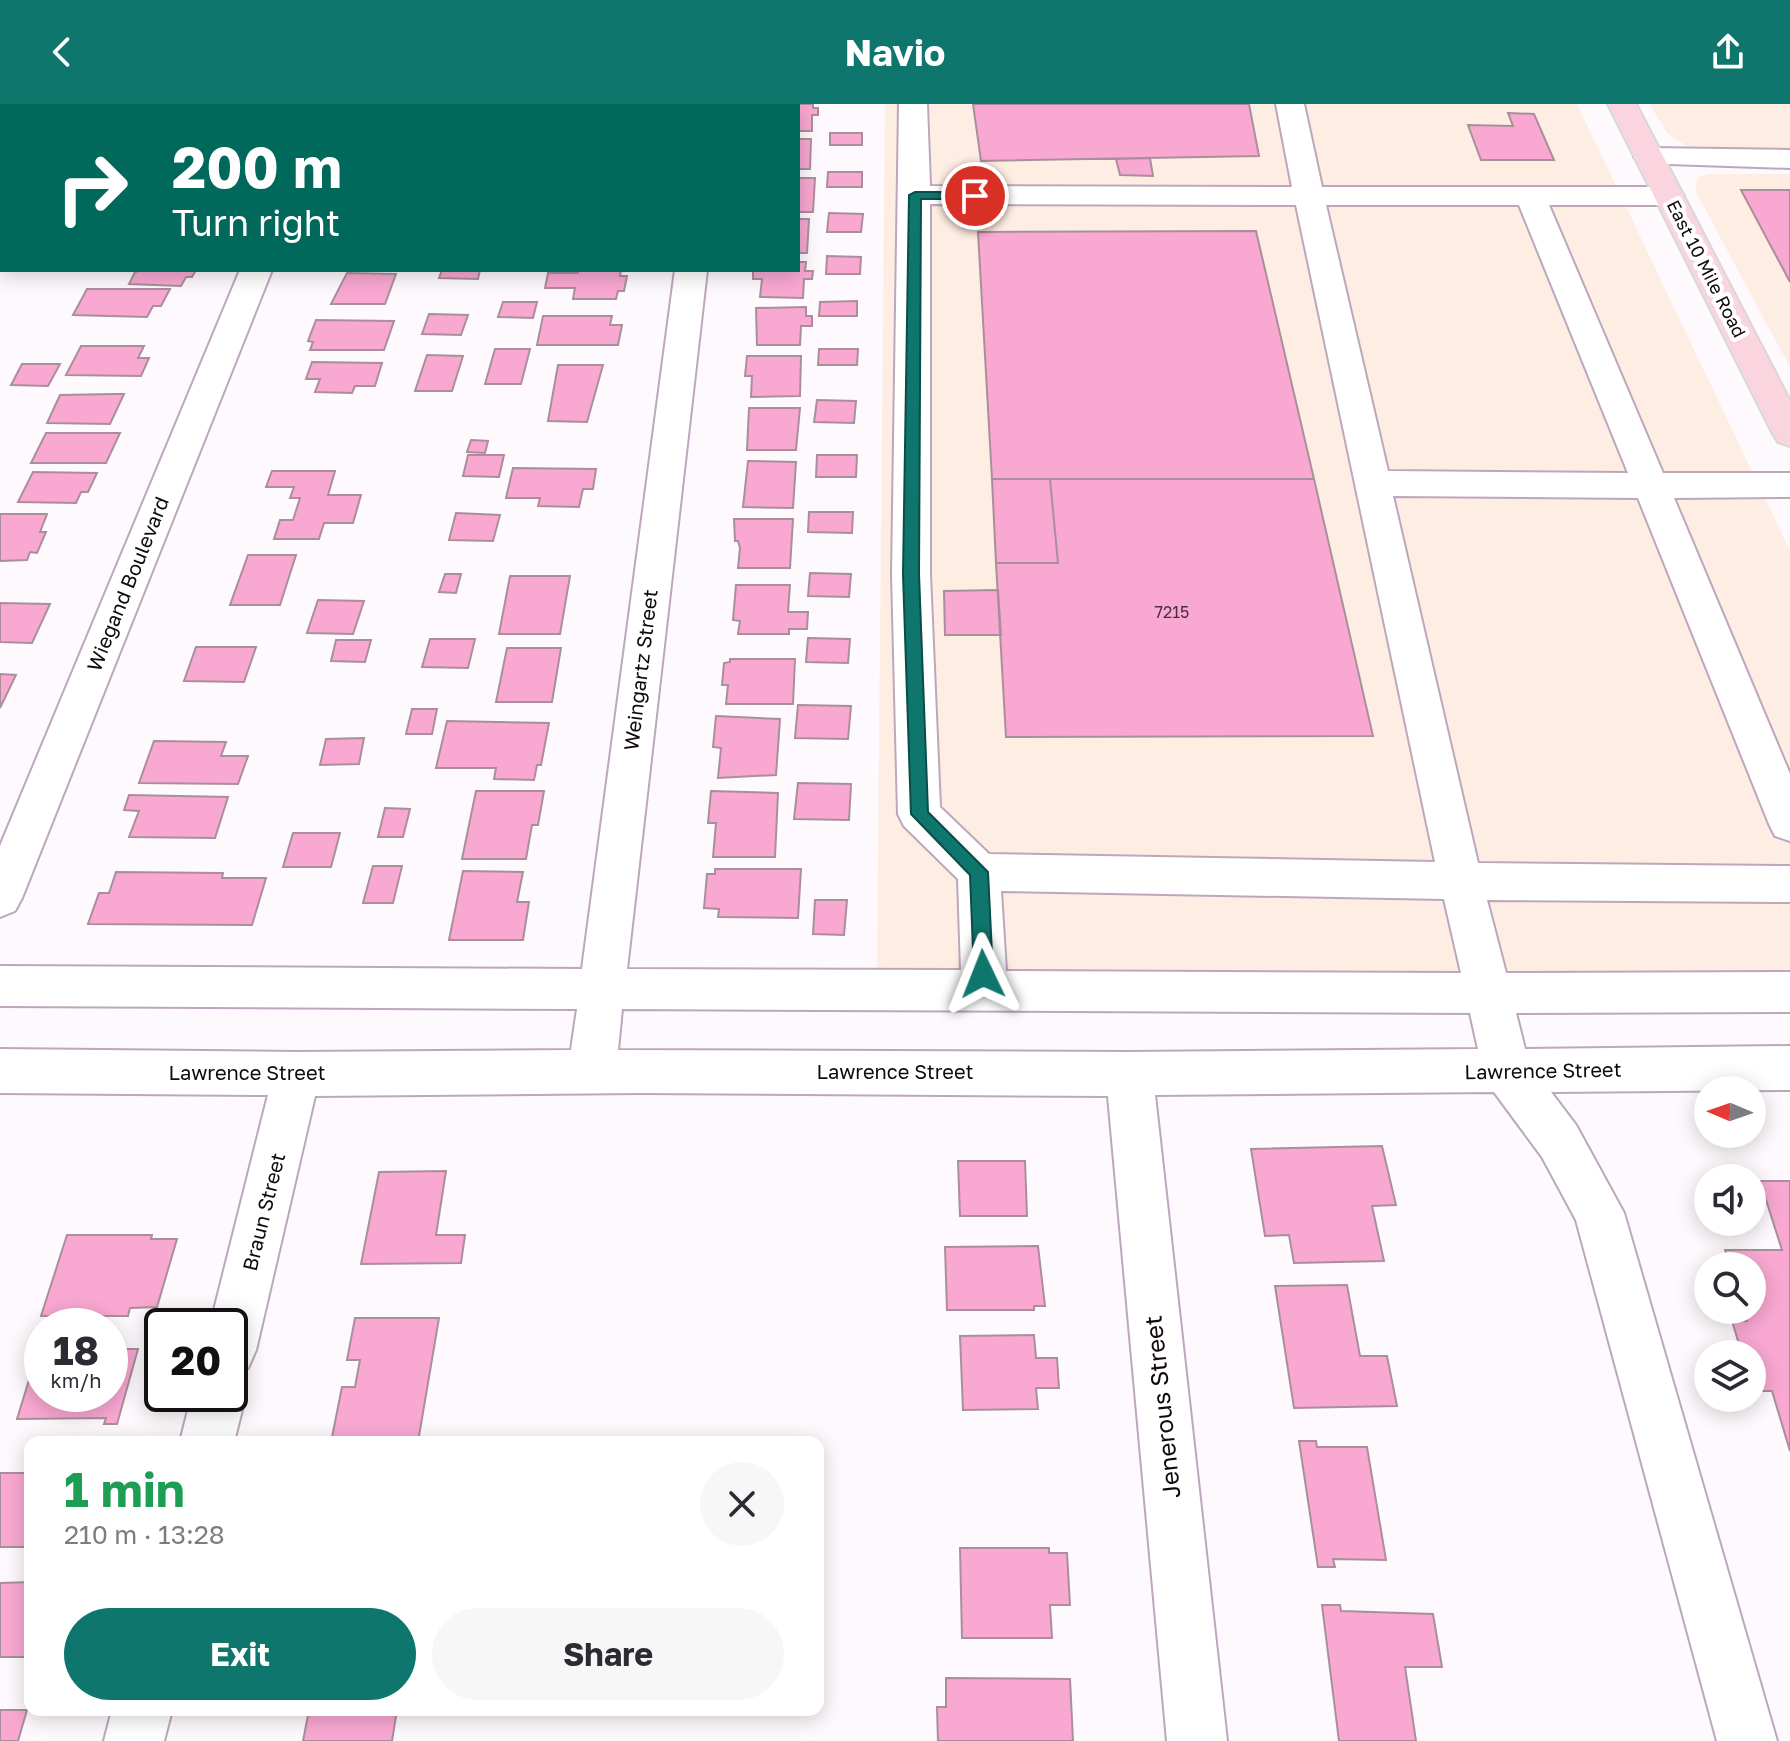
<!DOCTYPE html>
<html lang="en">
<head>
<meta charset="utf-8">
<style>
	body { margin:0; font-family:"Golos Text",sans-serif; background:#f7f7f7; color:#2b2b33; height:100vh; display:flex; flex-direction:column; font-size:30px; white-space:nowrap }
	* { box-sizing:border-box; margin:0 }
	p { font-size:26px; color:#7c7c81 }
	.icon { flex:none; width:44px; height:44px; fill:none; stroke:currentColor; stroke-width:2; stroke-linecap:round; stroke-linejoin:round }
	.map { position:relative; flex:1; overflow:hidden }
	.side { position:absolute; left:24px; top:1332px; width:800px; height:280px; display:flex; flex-direction:column; background:#fff; border-radius:16px; box-shadow:0 4px 20px #0003 }
	.side>* { flex:none }
	.guide { position:absolute; left:0px; top:0px; width:800px; height:168px; box-shadow:0 4px 20px #0003; background:#00695c; color:#fff; overflow:hidden }
	.needle { width:52px; rotate:272deg }
	.tools { position:absolute; left:1694px; top:972px; display:grid; gap:16px }
	.tools a { display:grid; place-items:center; width:72px; height:72px; border-radius:50%; background:#fff; box-shadow:0 4px 20px #0003; font-size:40px }
	.speed { position:absolute; left:24px; top:1204px; display:flex; gap:16px; font-size:40px; font-weight:700; text-align:center }
	.speed>* { display:grid; place-content:center; width:104px; height:104px; border-radius:50%; background:#fff; box-shadow:0 4px 20px #0003; line-height:1 }
	.speed small { font-size:20px; font-weight:400 }
	.speed .limit { border:4px solid #111; border-radius:12px; background:#fff; color:#111 }
	.pin { position:absolute; display:grid; place-items:center; width:68px; height:68px; color:#fff; margin:-34px; border:4px solid #fff; border-radius:50%; box-shadow:0 2px 8px #0007 }
	.me { position:absolute; width:88px; margin:-44px; rotate:358deg; stroke-linejoin:round; filter:drop-shadow(0 0 6px #0008) }
	.turn { display:flex; align-items:center; gap:28px; height:168px; padding:0 40px; font-size:36px }
	.turn .icon { width:104px; height:104px; stroke-width:2.5 }
	.turn b { display:block; font-size:56px; line-height:68px }
	.round { display:grid; place-items:center; flex:none; width:84px; height:84px; border-radius:42px; background:#f7f7f7 }
	.head { display:flex; align-items:center; justify-content:space-between; height:136px; padding:0 40px }
	h1 { font-size:48px; font-weight:700; line-height:60px; color:#1e9e55 }
	.cta { display:flex; gap:16px; margin-top:auto; padding:16px 40px }
	.cta a { flex:1; height:92px; border-radius:48px; background:#0f766e; color:#fff; font-size:32px; font-weight:700; line-height:92px; text-align:center }
	.cta a+a { background:#f7f7f7; color:#2b2b33 }
	header { display:flex; justify-content:space-between; align-items:center; height:104px; padding:0 40px; background:#0f766e; color:#fff; font-size:36px; font-weight:700 }
	.map>svg:first-child { display:block }
	.commercial { fill:#feede2 }
	.building { fill:#f9a8d2; stroke:#aa8e9c; stroke-width:2 }
	.lines { fill:none; stroke-linecap:round; stroke-linejoin:round }
	.minor-casing { stroke:#bda7bd; stroke-width:4 }
	.major-casing { stroke:#d9d8d9; stroke-width:4 }
	.minor { fill:#fff; fill-rule:evenodd }
	.major { fill:#fad4de; fill-rule:evenodd }
	.route { fill:#0f766e; stroke:#0a4d48; stroke-width:2 }
	.labels { text-anchor:middle; stroke-width:8; stroke-linejoin:round; paint-order:stroke }
	.number-label { font-size:16px; fill:#4a3140 }
	.far-street-label { font-size:18px; fill:#100910; stroke:#fff }
	.street-label { font-size:20px; fill:#100910; stroke:#fff }
	.near-street-label { font-size:24px; fill:#100910; stroke:#fff }
</style>
</head>
<body>
<header><svg class="icon" aria-label="back" viewBox="0 0 24 24"><path d="M15 5l-7 7 7 7"/></svg>Navio<svg class="icon" aria-label="share" viewBox="0 0 24 24"><path d="M12 15V3M7 8l5-5 5 5M5 13v7h14v-7"/></svg></header>
<div class="map">
<svg width="1790" height="1637" viewBox="0 0 1790 1637">
	<rect width="100%" height="100%" fill="#fdf9fd"/>
	<path class="commercial" d="M885,0H1577L1790,447V868H877Z
		M1649,0H1790V45L1690,44L1668,30Z
		M1709,70H1790V263L1697,90L1695,80L1699,73Z"/>
	<path class="building" d="M771,0H813V4H818V11H812V27H798V2Z
		M973,0H1249L1259,52L981,57Z
		M1508,9L1534,10L1554,56H1481L1468,21L1513,22Z
		M830,29H862V41H830Z
		M798,35H811L810,65H798Z
		M1150,54L1153,72L1120,71L1116,55Z
		M828,68H862V83H827Z
		M798,74H815L813,108H798Z
		M1741,86H1790V178Z
		M829,109L863,110L861,128H827Z
		M798,115H809L807,149H798Z
		M1256,127L1314,375H992L978,128Z
		M827,152L861,153L860,170H826Z
		M798,158H806L805,167H813L812,175H804L803,194L760,193L762,175H753V166H798Z
		M142,166H196L192,173H186L181,182L129,180L135,168Z
		M442,166H480L478,175L439,174Z
		M578,166H621L620,172H627L624,187H618L616,195H573L575,184H545L548,169H578Z
		M347,169L396,170L385,200H331Z
		M87,185H170L161,202H153L147,213L73,211Z
		M857,197V212H819L820,198Z
		M503,198H537L533,214L498,213Z
		M806,203V212H812V222H801L800,241H757L756,204Z
		M429,210L468,211L461,231L422,230Z
		M543,212H612L610,221H622L618,241H537Z
		M316,216L394,217L384,246H310L313,238L308,237Z
		M81,242H144L138,254H149L141,272L66,271Z
		M495,245H530L521,280H485Z
		M819,245H858L857,261H818Z
		M427,251L463,252L452,287H415Z
		M747,252H801L800,292L751,293L752,272H745Z
		M312,258L382,259L375,282H355L352,289L315,288L320,275H306Z
		M22,260H60L48,282L11,281Z
		M558,261H603L587,318L548,317Z
		M114,290H124L110,320L47,319L60,291Z
		M817,296L856,297L854,319L814,318Z
		M749,304H800L796,346H747Z
		M46,329H120L106,359H31Z
		M471,336L488,337L485,349L467,348Z
		M468,351H504L499,373L463,372Z
		M817,351H857L856,373H816Z
		M748,357L796,358L793,404L743,403Z
		M513,364L596,365L593,385H583L579,403L538,402L540,394H506Z
		M272,367H335L328,391H361L353,419H324L319,435H274L280,416H293L300,394H290L294,383H266Z
		M33,368L97,369L88,388H81L76,399L18,398Z
		M992,375H1050L1058,459H996Z
		M1050,375H1314L1373,632L1006,633L996,459H1058Z
		M809,408H853L852,429L808,428Z
		M456,409L500,411L493,437L449,436Z
		M0,410H47L40,428H46L37,449L30,448L27,456L0,457Z
		M734,415H793L790,464H738L740,444L738,437H735Z
		M248,451H296L280,501H230Z
		M810,469L851,470L849,493L808,492Z
		M445,470H461L456,489L439,488Z
		M510,472H570L560,530H499Z
		M736,481H790L788,508H808L807,525H789V530H738L740,517L733,516Z
		M998,486L1001,531H945L944,487Z
		M318,496L364,497L353,530L307,529Z
		M0,499L50,500L32,539L0,538Z
		M808,534L850,535L848,559L806,558Z
		M430,535H475L468,564L422,563Z
		M336,536H371L365,558L331,557Z
		M196,543H256L244,578L184,577Z
		M507,544H561L552,598H496Z
		M730,555H795L793,600H726L728,581H722L724,559L730,558Z
		M0,570L16,571L0,604Z
		M798,601L851,602L848,635L795,634Z
		M412,605H437L432,630H406Z
		M716,612L780,615L776,671L718,674L721,644L713,643Z
		M447,617L549,619L541,661H537L534,676L494,675L496,664H436Z
		M364,634L359,660L320,661L326,635Z
		M154,637L226,638L221,652H248L238,680L139,679Z
		M798,679L851,680L849,716L794,715Z
		M476,687H544L538,721H532L526,755H462Z
		M711,687L778,689L775,753H713L716,719H708Z
		M129,691L228,693L215,734L129,733L139,707L124,706Z
		M385,704L410,705L403,733H378Z
		M293,729H340L331,763H283Z
		M373,762H402L393,799H363Z
		M715,765H801L798,814L718,813L719,805L704,804L707,770H715Z
		M463,767L523,768L517,798H529L523,836H449Z
		M116,768L223,769L222,774H266L252,821L88,820L99,789H109Z
		M815,796H847L844,831L813,830Z
		M1382,1042L1396,1101L1372,1102L1384,1157L1294,1159L1289,1131L1265,1132L1251,1045Z
		M958,1057H1025L1027,1112H960Z
		M446,1067L436,1131H465L461,1159L361,1160L379,1068Z
		M1760,1077H1790V1347L1772,1287H1753L1752,1250H1742L1732,1217H1747L1743,1206H1752V1162H1730L1725,1146H1782Z
		M67,1131H152L151,1135H177L157,1203L130,1204L128,1212H41Z
		M1038,1142L1045,1202H1034V1206H947L945,1143Z
		M1347,1181L1360,1252H1387L1397,1302L1294,1304L1275,1182Z
		M355,1214H439L418,1338H331L342,1283H355L360,1256H347Z
		M1034,1231L1036,1254H1057L1059,1284H1036L1038,1305L963,1306L960,1232Z
		M122,1245H138L117,1320H104L106,1314L17,1315L37,1250H42V1290H110V1250H120Z
		M1299,1337H1316L1317,1343H1367L1386,1456L1333,1455L1335,1463H1318Z
		M0,1369H30V1443H0Z
		M960,1444H1049V1449H1067L1070,1501H1050L1052,1534H962Z
		M30,1478L28,1553H0V1479Z
		M1322,1501H1340L1341,1507L1433,1510L1442,1563H1405L1416,1637H1339Z
		M946,1574L1070,1575L1073,1637H938L937,1603H946Z
		M0,1606H27L18,1637H0Z
		M309,1606H397L392,1637H303Z"/>
	<g class="lines">
		<g class="minor-casing">
			<path id="minor" d="M642,0H724L725,2H643Z
				M899,0H927L930,82L1292,83L1276,0H1304L1322,83H1669L1680,86L1684,92L1680,98L1669,101H1549L1663,369H1790V393L1674,394L1790,670V737L1775,732L1769,720L1638,394L1393,392L1478,759L1790,762V798L1487,796L1506,869L1790,868V908L1516,909L1525,945L1790,942V986L1551,988L1576,1021L1624,1109L1777,1637H1717L1576,1116L1542,1053L1494,988L1155,991L1227,1637H1167L1108,992L640,989L315,992L256,1246L248,1264L235,1270L246,1290L234,1338H180L192,1290H230V1222H210L268,991L0,989V945L297,948L571,946L577,905L0,902V862L582,865L675,166H707L627,865L961,866L958,775L904,722L898,710L892,470ZM930,100L1296,101L1435,758L989,750L940,703L930,470ZM1326,101H1519L1628,369L1388,367ZM1001,787L1444,795L1461,869L1006,867ZM622,905L1470,909L1478,945L1129,948L618,946Z
				M1649,44L1790,46V64L1639,59L1634,53L1639,47Z
				M240,166H272L22,794L15,807L0,813V742Z
				M112,1606H172L164,1637H104Z"/>
		</g>
		<g class="major-casing">
			<path id="major" d="M1608,0H1636L1790,297V342L1778,338L1773,330Z"/>
		</g>
		<use href="#minor" class="minor"/>
		<use href="#major" class="major"/>
	</g>
	<path class="route" d="M915,88H975L982,92L975,95H921L919,470L928,708L988,768L993,870L990,875L983,878L977,875L974,870L970,771L911,710L903,470L909,91Z"/>
	<g class="labels">
		<g class="number-label">
			<text x="1172" y="514">7215</text>
		</g>
		<g class="far-street-label">
			<text transform="translate(1706 165) rotate(63)" y="6">East 10 Mile Road</text>
		</g>
		<g class="street-label">
			<text transform="translate(128 480) rotate(-68)" y="7">Wiegand Boulevard</text>
			<text transform="translate(641 566) rotate(-83)" y="7">Weingartz Street</text>
			<text transform="translate(1543 967) rotate(-1)" y="7">Lawrence Street</text>
			<text x="895" y="975">Lawrence Street</text>
			<text x="247" y="976">Lawrence Street</text>
			<text transform="translate(264 1108) rotate(-76)" y="7">Braun Street</text>
		</g>
		<g class="near-street-label">
			<text transform="translate(1163 1303) rotate(-96)" y="8">Jenerous Street</text>
		</g>
	</g>
</svg>
<div class="tools">
<a><svg class="needle" viewBox="-14 -14 28 28"><path d="M0-13l5 13h-10z" fill="#e53935"/><path d="M0 13l5-13h-10z" fill="#7c7c81"/></svg></a>
<a><svg class="icon" aria-label="sound" viewBox="0 0 24 24"><path d="M4 9h4l5-4v14l-5-4H4zM17 9q2 3 0 6"/></svg></a>
<a><svg class="icon" aria-label="search" viewBox="0 0 24 24"><circle cx="10" cy="10" r="6"/><path d="M15 15l6 6"/></svg></a>
<a><svg class="icon" aria-label="layers" viewBox="0 0 24 24"><path d="M12 4l9 5-9 5-9-5zM3 14l9 5 9-5"/></svg></a>
</div>
<div class="speed"><div>18<small>km/h</small></div><div class="limit">20</div></div>
<div class="pin" style="left:975px;top:92px;background:#d93025"><svg class="icon" aria-label="arrive" viewBox="0 0 24 24"><path d="M6 21V4h12l-3 4 3 4H6"/></svg></div>
<svg class="me" style="left:983px;top:870px" viewBox="-20 -20 40 40"><path d="M0-17L14 15 0 8-14 15z" fill="#0f766e" stroke="#fff" stroke-width="4"/></svg>
<div class="guide">
<div class="turn"><svg class="icon" aria-label="right" viewBox="0 0 24 24"><path d="M7 20v-9h11M14 6l5 5-5 5"/></svg><div><b>200 m</b>Turn right</div></div>
</div>
<section class="side">
<div class="head"><div><h1>1 min</h1><p>210 m · 13:28</p></div><a class="round"><svg class="icon" aria-label="close" viewBox="0 0 24 24"><path d="M6 6l12 12M18 6L6 18"/></svg></a></div>
<div class="cta"><a>Exit</a><a>Share</a></div>
</section>
</div>
</body>
</html>
